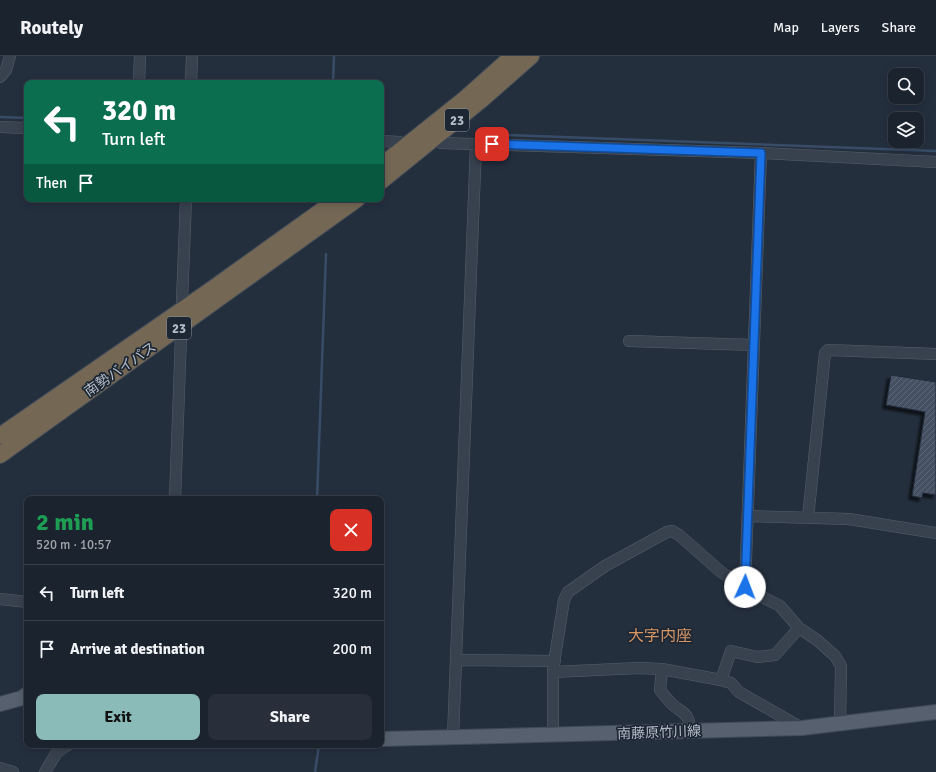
<!DOCTYPE html>
<html lang="en">
<head>
<meta charset="utf-8">
<style>
	body { margin:0; font-family:Signika,"Noto Sans JP",sans-serif; background:#282f3a; color:#f1f3f6; height:100vh; display:flex; flex-direction:column; font-size:15px; white-space:nowrap }
	* { box-sizing:border-box; margin:0 }
	p { font-size:13px; color:#a0a4aa }
	.icon { flex:none; width:22px; height:22px; fill:none; stroke:currentColor; stroke-width:2; stroke-linecap:round; stroke-linejoin:round }
	.map { position:relative; flex:1; overflow:hidden }
	.side { position:absolute; left:24px; top:440px; width:360px; height:252px; display:flex; flex-direction:column; background:#1b232e; border-radius:8px; box-shadow:0 2px 10px #0003,0 0 0 1px #39404a }
	.side>* { flex:none }
	.guide { position:absolute; left:24px; top:24px; width:360px; height:122px; border-radius:8px; box-shadow:0 2px 10px #0003,0 0 0 1px #39404a; background:#0b6e4f; color:#fff; overflow:hidden }
	.tools { position:absolute; left:888px; top:12px; display:grid; gap:8px }
	.tools a { display:grid; place-items:center; width:36px; height:36px; border-radius:8px; background:#1b232e; box-shadow:0 2px 10px #0003,0 0 0 1px #39404a; font-size:20px }
	.pin { position:absolute; display:grid; place-items:center; width:34px; height:34px; color:#fff; margin:-17px; border-radius:8px; box-shadow:0 2px 6px #0006 }
	.me { position:absolute; width:44px; margin:-22px; rotate:2deg; stroke-linejoin:round; filter:drop-shadow(0 0 3px #0008) }
	.turn { display:flex; align-items:center; gap:14px; height:84px; padding:0 12px; font-size:18px }
	.turn .icon { width:52px; height:52px; stroke-width:2.5 }
	.turn b { display:block; font-size:28px; line-height:34px }
	.then { display:flex; align-items:center; height:38px; padding:0 12px; background:#0003; gap:8px; font-size:15px }
	.round { display:grid; place-items:center; flex:none; width:42px; height:42px; border-radius:8px; background:#282f3a }
	.headline { display:flex; align-items:center; justify-content:space-between; height:68px; padding:0 12px }
	h1 { font-size:24px; font-weight:700; line-height:30px; color:#1e9e55 }
	.primary-button { display:flex; gap:8px; margin-top:auto; padding:8px 12px }
	.primary-button a { flex:1; height:46px; border-radius:8px; background:#8bbbb9; color:#111; font-size:16px; font-weight:700; line-height:46px; text-align:center }
	.primary-button a+a { background:#282f3a; color:#f1f3f6 }
	ul { padding:0; list-style:none }
	li { display:flex; align-items:center; gap:12px; height:56px; padding:0 12px; border-top:1px solid #39404a }
	li div { flex:1 }
	li b { display:block; font-size:15px }
	li em { font-style:normal }
	header { display:flex; align-items:center; gap:24px; box-sizing:border-box; height:56px; padding:0 20px; background:#1b232e; border-bottom:1px solid #39404a }
	header strong { font-size:19px }
	nav { display:flex; gap:22px; margin-inline-start:auto; font-size:14px }
	.map>svg:first-child { display:block }
	.lines { fill:none; stroke-linecap:round; stroke-linejoin:round }
	.stream { stroke:#394c67; stroke-width:2.5 }
	.building { fill:url(#building-hatch); stroke:#1f2835; filter:url(#shadow) }
	.minor-casing { stroke:#565f6c; stroke-width:12 }
	.major-casing { stroke:#414a57; stroke-width:16 }
	.highway-casing { stroke:#434c59; stroke-width:18 }
	.minor { stroke:#38414e; stroke-width:11 }
	.major { stroke:#56606e; stroke-width:14 }
	.highway { stroke:#746855; stroke-width:16 }
	.route-casing { stroke:#114b97; stroke-width:10 }
	.route { stroke:#1a73e8; stroke-width:7 }
	.labels { text-anchor:middle; stroke-width:3.5; stroke-linejoin:round; paint-order:stroke }
	.shield { fill:#1d2633; stroke:#878f9c; stroke-width:1 }
	.shield-label { font-size:13px; font-weight:bold; fill:#b4bcc9 }
	.street-label { font-size:14px; fill:#b4bcc9; stroke:#1d2633 }
	.quarter-label { font-size:16px; fill:#d59563; stroke:#1d2633 }
</style>
</head>
<body>
<header>
<strong>Routely</strong>
<nav><a>Map</a><a>Layers</a><a>Share</a></nav>
</header>
<div class="map">
<svg width="936" height="716" viewBox="0 0 936 716">
	<defs>
		<pattern id="building-hatch" width="6" height="6" patternUnits="userSpaceOnUse"><rect width="6" height="6" fill="#455162"/><path d="M-1 1l2-2M0 6l6-6M5 7l2-2" fill="none" stroke="#5d6877"/></pattern>
		<filter id="shadow"><feDropShadow dx="-3.5" dy="3.5" stdDeviation="1" flood-color="#0009"/></filter>
	</defs>
	<rect width="100%" height="100%" fill="#242f3e"/>
	<g class="lines">
		<path class="stream" d="M333,27L334,0
			M0,61L27,62
			M381,74H384
			M483,78L936,95
			M317,443L326,198
			M315,716L319,689"/>
	</g>
	<path class="building" d="M891,319L936,326V439L923,437L922,442L912,440L925,356L886,349Z"/>
	<g class="lines">
		<g class="minor-casing">
			<path id="minor" d="M0,21L6,14L10,0
				M139,27L140,0
				M191,27L192,0
				M0,71L27,72
				M381,85L400,86
				M441,87L761,97L936,106
				M182,245L186,143
				M629,285L754,289
				M175,443L181,280
				M748,460L849,463L936,477
				M808,462L825,297L828,294L936,298
				M745,531L761,97
				M0,543L27,546
				M456,604L555,605
				M553,616L639,612L662,613
				M721,624L731,595L757,601L775,599L799,572
				M691,675C688,654 683,659 671,647C667,643 663,638 660,634L662,613L721,624L731,627L739,636L802,672
				M553,679V613L564,544L568,536L605,510L667,476L672,475L679,479L721,516L751,535L780,550L799,572L817,584L835,600L841,610L840,668
				M453,681L476,88
				M0,712L13,716
				M45,716L57,696L68,689"/>
		</g>
		<g class="major-casing">
			<path id="major" d="M0,648L22,642L27,638
				M381,683L802,672L936,656"/>
		</g>
		<g class="highway-casing">
			<path id="highway" d="M381,110L466,42L513,0
				M381,125L481,44L531,0
				M0,380L211,234L338,143
				M0,399L357,143"/>
		</g>
		<use href="#minor" class="minor"/>
		<use href="#major" class="major"/>
		<use href="#highway" class="highway"/>
	</g>
	<g class="lines">
		<g class="route-casing">
			<path id="route" d="M492,88L761,97L745,531"/>
		</g>
		<use href="#route" class="route"/>
	</g>
	<g class="labels">
		<g class="shield">
			<rect x="445" y="53" width="24" height="22" rx="3"/>
			<rect x="167" y="261" width="24" height="22" rx="3"/>
		</g>
		<g class="shield-label">
			<text x="457" y="69">23</text>
			<text x="179" y="277">23</text>
		</g>
		<g class="street-label">
			<text transform="translate(120 313) rotate(-35)" y="5">南勢バイパス</text>
			<text transform="translate(659 676) rotate(-2)" y="5">南藤原竹川線</text>
		</g>
		<g class="quarter-label">
			<text x="660" y="585">大字内座</text>
		</g>
	</g>
</svg>
<div class="tools">
<a><svg class="icon" aria-label="search" viewBox="0 0 24 24"><circle cx="10" cy="10" r="6"/><path d="M15 15l6 6"/></svg></a>
<a><svg class="icon" aria-label="layers" viewBox="0 0 24 24"><path d="M12 4l9 5-9 5-9-5zM3 14l9 5 9-5"/></svg></a>
</div>
<div class="pin" style="left:492px;top:88px;background:#d93025"><svg class="icon" aria-label="arrive" viewBox="0 0 24 24"><path d="M6 21V4h12l-3 4 3 4H6"/></svg></div>
<svg class="me" style="left:745px;top:531px" viewBox="-20 -20 40 40"><circle r="19" fill="#fff"/><path d="M0-13L10 11 0 6-10 11z" fill="#1a73e8"/></svg>
<div class="guide">
<div class="turn"><svg class="icon" aria-label="left" viewBox="0 0 24 24"><path d="M17 20v-9H6M10 6l-5 5 5 5"/></svg><div><b>320 m</b>Turn left</div></div>
<div class="then">Then<svg class="icon" aria-label="arrive" viewBox="0 0 24 24"><path d="M6 21V4h12l-3 4 3 4H6"/></svg></div>
</div>
<section class="side">
<div class="headline"><div><h1>2 min</h1><p>520 m · 10:57</p></div><a class="round" style="background:#d93025;color:#fff"><svg class="icon" aria-label="close" viewBox="0 0 24 24"><path d="M6 6l12 12M18 6L6 18"/></svg></a></div>
<ul>
<li><svg class="icon" aria-label="left" viewBox="0 0 24 24"><path d="M17 20v-9H6M10 6l-5 5 5 5"/></svg><div><b>Turn left</b></div><em>320 m</em></li>
<li><svg class="icon" aria-label="arrive" viewBox="0 0 24 24"><path d="M6 21V4h12l-3 4 3 4H6"/></svg><div><b>Arrive at destination</b></div><em>200 m</em></li>
</ul>
<div class="primary-button"><a>Exit</a><a>Share</a></div>
</section>
</div>
</body>
</html>
